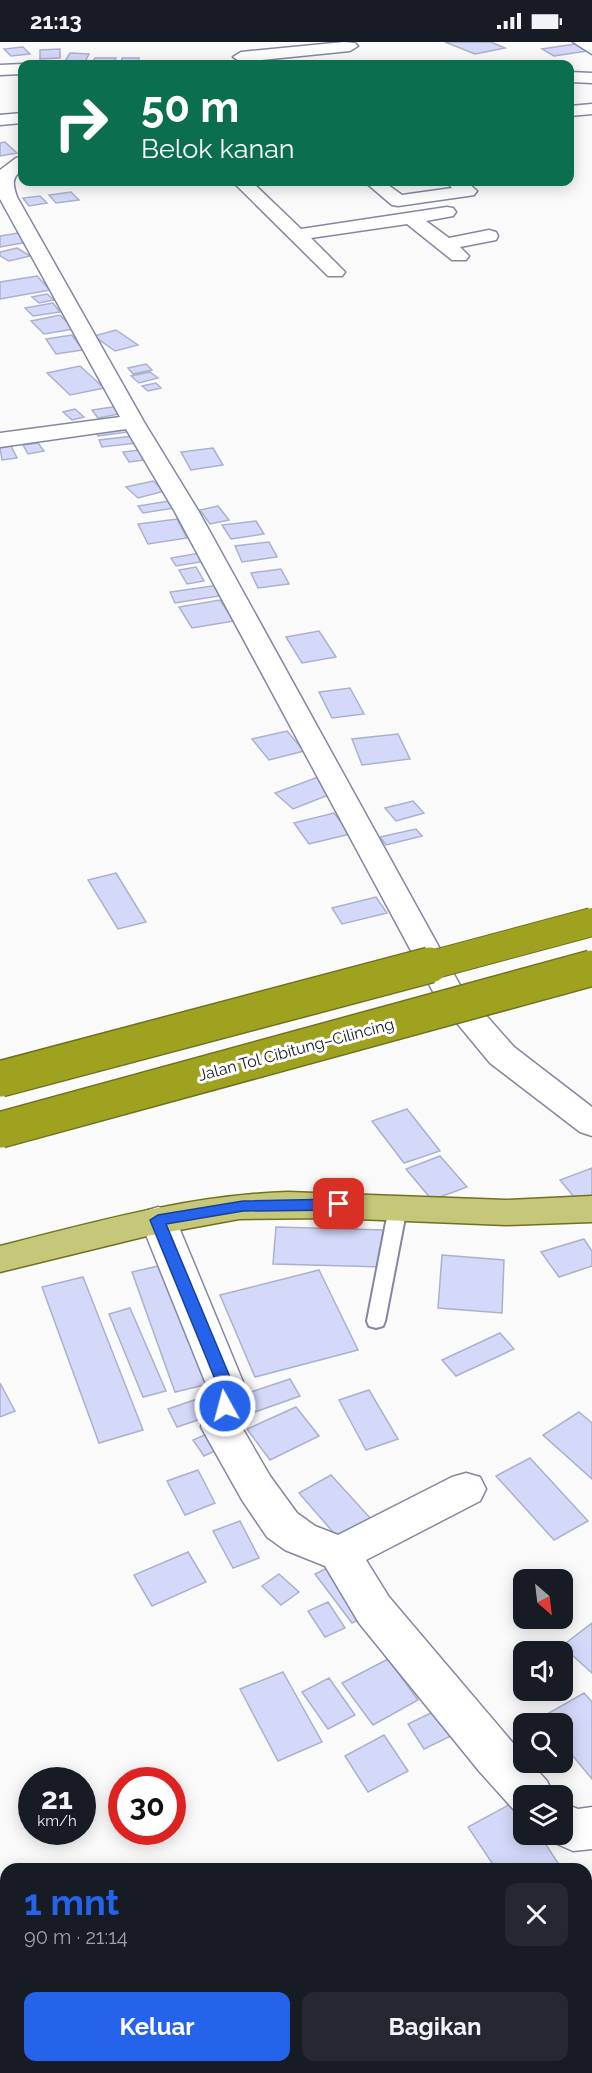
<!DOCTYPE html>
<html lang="id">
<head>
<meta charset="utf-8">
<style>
	body { margin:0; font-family:Raleway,sans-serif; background:#242831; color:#f1f3f6; height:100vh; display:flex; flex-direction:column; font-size:22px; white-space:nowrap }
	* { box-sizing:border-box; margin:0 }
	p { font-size:20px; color:#9ea1a6 }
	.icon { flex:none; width:33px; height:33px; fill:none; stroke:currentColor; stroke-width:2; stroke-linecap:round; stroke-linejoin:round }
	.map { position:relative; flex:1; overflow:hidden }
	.drawer { position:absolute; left:0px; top:1821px; width:592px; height:210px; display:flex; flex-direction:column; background:#171b24; border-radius:18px 18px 0 0; box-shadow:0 3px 15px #0003 }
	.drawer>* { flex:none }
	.banner { position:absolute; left:18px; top:18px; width:556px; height:126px; border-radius:12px; box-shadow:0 3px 15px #0003; background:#0b6e4f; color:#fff; overflow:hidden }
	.needle { width:39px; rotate:152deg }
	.controls { position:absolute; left:513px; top:1527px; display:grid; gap:12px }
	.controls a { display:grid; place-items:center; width:60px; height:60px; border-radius:12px; background:#171b24; box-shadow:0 3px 15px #0003; font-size:30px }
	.speed { position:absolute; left:18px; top:1725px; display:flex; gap:12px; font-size:30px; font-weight:700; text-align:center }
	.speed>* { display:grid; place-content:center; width:78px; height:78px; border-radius:50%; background:#171b24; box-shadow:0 3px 15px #0003; line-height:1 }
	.speed small { font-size:15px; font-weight:400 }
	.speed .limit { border:9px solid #d22; background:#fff; color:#111 }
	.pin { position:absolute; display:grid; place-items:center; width:51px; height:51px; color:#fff; margin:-26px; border-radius:12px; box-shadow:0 3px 9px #0006 }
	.me { position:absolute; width:66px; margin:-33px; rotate:353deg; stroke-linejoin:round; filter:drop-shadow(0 0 4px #0008) }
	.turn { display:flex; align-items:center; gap:21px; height:126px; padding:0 24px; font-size:27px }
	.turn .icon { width:78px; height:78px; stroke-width:2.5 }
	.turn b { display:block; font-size:42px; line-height:51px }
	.round { display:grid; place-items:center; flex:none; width:63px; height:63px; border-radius:12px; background:#242831 }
	.head { display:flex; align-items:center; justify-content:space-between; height:102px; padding:0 24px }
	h1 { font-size:36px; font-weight:700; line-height:45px; color:#2563eb }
	.primary-button { display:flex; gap:12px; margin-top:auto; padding:12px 24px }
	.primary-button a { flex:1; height:69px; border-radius:12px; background:#2563eb; color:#fff; font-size:24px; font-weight:700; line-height:69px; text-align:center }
	.primary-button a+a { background:#242831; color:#f1f3f6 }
	.status { display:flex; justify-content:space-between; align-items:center; height:42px; padding:0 30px; background:#171b24; direction:ltr }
	.status svg { height:16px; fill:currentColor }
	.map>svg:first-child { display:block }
	.building { fill:#d4d9fa; stroke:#acb0cb; stroke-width:1.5 }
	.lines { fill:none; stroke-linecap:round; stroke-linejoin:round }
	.service-casing { stroke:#8487a1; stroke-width:4 }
	.minor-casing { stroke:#8487a1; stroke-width:3 }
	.primary-casing { stroke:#707220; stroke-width:3 }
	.service { fill:#fff; fill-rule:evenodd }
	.minor { fill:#fff; fill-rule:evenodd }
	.primary { fill:#c5c779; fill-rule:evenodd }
	.motorway-bridge-far1-casing { stroke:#707220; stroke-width:30; stroke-linecap:butt }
	.motorway-bridge-casing { stroke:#707220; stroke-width:38; stroke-linecap:butt }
	.motorway-bridge-far1 { stroke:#9fa21f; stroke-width:28 }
	.motorway-bridge { stroke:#9fa21f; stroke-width:35 }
	.route { fill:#2563eb; stroke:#184099; stroke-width:1.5 }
	.labels { text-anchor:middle; stroke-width:6; stroke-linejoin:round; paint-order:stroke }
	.street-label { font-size:16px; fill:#181a23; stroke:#fff }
</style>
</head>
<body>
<div class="status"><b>21:13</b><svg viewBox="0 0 49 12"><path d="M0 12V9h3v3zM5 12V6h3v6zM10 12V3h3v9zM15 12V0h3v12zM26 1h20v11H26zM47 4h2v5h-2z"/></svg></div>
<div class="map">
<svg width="592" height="2031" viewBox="0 0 592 2031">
	<rect width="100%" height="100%" fill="#fafafa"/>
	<path class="building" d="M445,0H491L505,6L475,12Z
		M575,2L587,9L554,14L542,7Z
		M23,5L30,12L11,14L4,7Z
		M60,7V16L40,17V8Z
		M70,11L89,12L84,22L64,21Z
		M95,16H116L113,22H91Z
		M122,16H139L138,22H121Z
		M5,100L17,111L0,114V101Z
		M71,150L79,158L56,161L49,153Z
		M40,154L47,161L29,164L23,156Z
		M18,191L28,200L0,205V194Z
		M17,206L30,214L9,219L0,214V210Z
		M37,234L50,248L0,257V240Z
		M47,252L54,258L39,261L32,255Z
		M53,261L60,270L33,274L25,266Z
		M60,273L74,287L44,292L31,279Z
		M116,288L138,303L115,309L94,294Z
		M72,293L83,308L56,312L46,297Z
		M146,322L152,328L133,332L128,326Z
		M80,324L104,346L70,353L47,331Z
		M150,330L158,336L139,341L131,334Z
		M156,341L161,346L148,349L142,344Z
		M119,364L124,371L98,376L92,368Z
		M75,367L84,375L72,378L63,370Z
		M125,385L128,390L98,394L95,389Z
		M133,394L137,401L102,405L99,398Z
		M38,401L44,409L28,412L23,403Z
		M11,404L17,416L2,418L0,406Z
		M213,406L223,423L191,428L181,410Z
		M146,407L153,417L129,420L123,410Z
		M153,439L165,449L138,456L126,445Z
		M169,459L174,466L143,471L138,464Z
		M218,464L229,478L210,482L200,468Z
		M177,477L187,496L148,502L138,482Z
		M256,479L264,492L231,497L222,483Z
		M269,500L277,515L242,520L235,504Z
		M200,511L206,519L176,524L171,516Z
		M196,525L204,539L187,542L179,528Z
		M281,527L289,542L258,546L251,531Z
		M219,543L225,553L175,561L170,550Z
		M220,558L234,579L192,586L179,565Z
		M319,589L336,615L302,621L286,595Z
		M350,646L364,672L332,676L319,650Z
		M287,689L304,709L269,718L252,697Z
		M398,692L410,717L362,723L352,697Z
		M318,735L336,750L293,767L275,751Z
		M413,759L424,771L396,779L385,766Z
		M334,771L350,792L309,802L294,781Z
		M416,787L422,794L386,803L380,795Z
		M116,831L146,880L118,887L88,838Z
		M376,855L387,871L342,882L332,866Z
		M407,1067L440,1109L404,1121L372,1079Z
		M440,1114L467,1145L432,1158L406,1127Z
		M592,1126V1158L580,1162L560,1138Z
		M276,1185L384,1188V1225L273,1222Z
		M584,1197L592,1209V1224L559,1235L541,1210Z
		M442,1213L504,1218L502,1271L438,1266Z
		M167,1222L213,1341L175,1350L132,1230Z
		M319,1228L358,1308L255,1335L220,1253Z
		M83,1235L143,1388L99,1401L42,1245Z
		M130,1266L166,1349L143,1355L109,1272Z
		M500,1291L514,1307L456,1334L442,1318Z
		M290,1337L300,1354L255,1370L245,1352Z
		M0,1341L15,1369L0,1375Z
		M369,1348L398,1397L366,1408L339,1358Z
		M209,1353L219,1371L177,1385L168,1367Z
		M296,1365L319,1394L270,1418L247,1387Z
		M579,1370L592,1381V1437L543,1393Z
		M216,1388L228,1403L204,1414L193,1398Z
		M530,1416L588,1479L554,1498L496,1434Z
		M198,1428L215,1461L185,1473L167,1439Z
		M331,1433L372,1478L339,1497L299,1451Z
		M240,1479L259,1516L233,1526L213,1489Z
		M188,1510L206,1540L152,1564L134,1533Z
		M327,1526L364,1575L352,1581L315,1532Z
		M279,1532L299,1550L281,1563L262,1544Z
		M328,1560L345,1586L325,1595L308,1569Z
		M592,1581V1631L562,1604Z
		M388,1617L418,1658L373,1683L342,1641Z
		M283,1630L322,1700L278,1719L240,1647Z
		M329,1636L355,1673L328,1687L302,1650Z
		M584,1651L592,1660V1737L562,1701V1682H547L542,1675Z
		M435,1669L451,1694L424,1707L408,1682Z
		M384,1693L408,1729L368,1750L345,1714Z
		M516,1759L524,1770V1792H539L562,1827H496L468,1785Z"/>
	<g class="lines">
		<g class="service-casing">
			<path id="service" d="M398,1159L404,1161L407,1165L385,1279L383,1284L376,1286L369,1284L367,1279L389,1165L392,1161Z"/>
		</g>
		<g class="minor-casing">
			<path id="minor" d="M344,0L355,1L358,4L350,9L241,20L233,15L241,10Z
				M573,0H592V12Z
				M23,22L22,32L0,33V23Z
				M570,30L592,31V41L570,40Z
				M592,62V72L570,74V64Z
				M22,71V81L0,83V73Z
				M22,115V128C11,136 13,143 17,155L144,380L199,470L461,945L514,1005L592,1065V1094L580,1090L490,1021L437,957L175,470L126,387L0,405V391L120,375L0,157V128L16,116Z
				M233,140H252L301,187L447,165L453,166L456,170L453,174L426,179L449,196L489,188L496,190L498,194L496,198L460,205L469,214L466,218H452L407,182L311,196L345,230L342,234H328Z
				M365,140H384L402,153L452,146L447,140H467L477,149L474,153L468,154L398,164L392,163Z
				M158,1165L171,1169L176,1178L246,1347L241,1384L270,1434L297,1471L315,1484L338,1493L452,1435L466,1431L480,1435L486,1447L480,1459L366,1518L389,1555L524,1714V1720H530L547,1739L554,1754H524V1772L515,1769L479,1729L359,1581L325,1524L285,1508L267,1495L242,1458L201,1385L208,1347L140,1178L145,1169Z
				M562,1761L578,1767L592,1765V1807L573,1809L546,1797L544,1792H562Z"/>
		</g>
		<g class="primary-casing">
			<path id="primary" d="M288,1150L506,1158L592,1154V1180L506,1183L332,1176L239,1177L147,1194L0,1230V1204C95,1180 190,1153 288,1150Z"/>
		</g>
		<use href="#service" class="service"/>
		<use href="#minor" class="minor"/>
		<use href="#primary" class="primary"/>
		<g class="motorway-bridge-far1-casing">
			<path id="motorway-bridge-far1" d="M424,925L592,880"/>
		</g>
		<g class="motorway-bridge-casing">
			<path id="motorway-bridge" d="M0,1037L430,923
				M0,1088L592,926"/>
		</g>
		<use href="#motorway-bridge-far1" class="motorway-bridge-far1"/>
		<use href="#motorway-bridge" class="motorway-bridge"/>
	</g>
	<path class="route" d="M339,1157L346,1162L339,1168L243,1169L166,1182L235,1347L231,1368L225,1370L219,1368L217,1364L219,1347L150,1178L158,1173L243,1159Z"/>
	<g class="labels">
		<g class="street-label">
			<text transform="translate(296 1007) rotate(-15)" y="6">Jalan Tol Cibitung–Cilincing</text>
		</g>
	</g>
</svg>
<div class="controls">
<a><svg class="needle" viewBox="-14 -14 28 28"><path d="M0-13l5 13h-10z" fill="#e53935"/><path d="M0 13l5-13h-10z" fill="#9ea1a6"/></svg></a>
<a><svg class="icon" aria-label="sound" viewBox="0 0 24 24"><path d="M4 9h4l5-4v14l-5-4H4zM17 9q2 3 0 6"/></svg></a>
<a><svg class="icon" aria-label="search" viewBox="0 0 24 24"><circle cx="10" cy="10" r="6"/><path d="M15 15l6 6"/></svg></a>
<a><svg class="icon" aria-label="layers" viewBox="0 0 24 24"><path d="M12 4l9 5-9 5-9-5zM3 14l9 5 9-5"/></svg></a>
</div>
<div class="speed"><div>21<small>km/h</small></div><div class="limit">30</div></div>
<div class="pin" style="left:339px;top:1162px;background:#d93025"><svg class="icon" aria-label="arrive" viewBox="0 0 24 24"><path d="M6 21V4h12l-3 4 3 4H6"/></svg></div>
<svg class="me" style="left:225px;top:1364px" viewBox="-20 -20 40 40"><circle r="17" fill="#2563eb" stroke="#fff" stroke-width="3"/><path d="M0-11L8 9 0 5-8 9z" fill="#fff"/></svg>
<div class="banner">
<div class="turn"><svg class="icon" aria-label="right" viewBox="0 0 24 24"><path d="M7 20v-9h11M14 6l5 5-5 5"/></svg><div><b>50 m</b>Belok kanan</div></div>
</div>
<section class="drawer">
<div class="head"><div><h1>1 mnt</h1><p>90 m · 21:14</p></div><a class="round"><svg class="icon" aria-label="close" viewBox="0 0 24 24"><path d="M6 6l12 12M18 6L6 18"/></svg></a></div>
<div class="primary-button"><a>Keluar</a><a>Bagikan</a></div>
</section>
</div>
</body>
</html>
